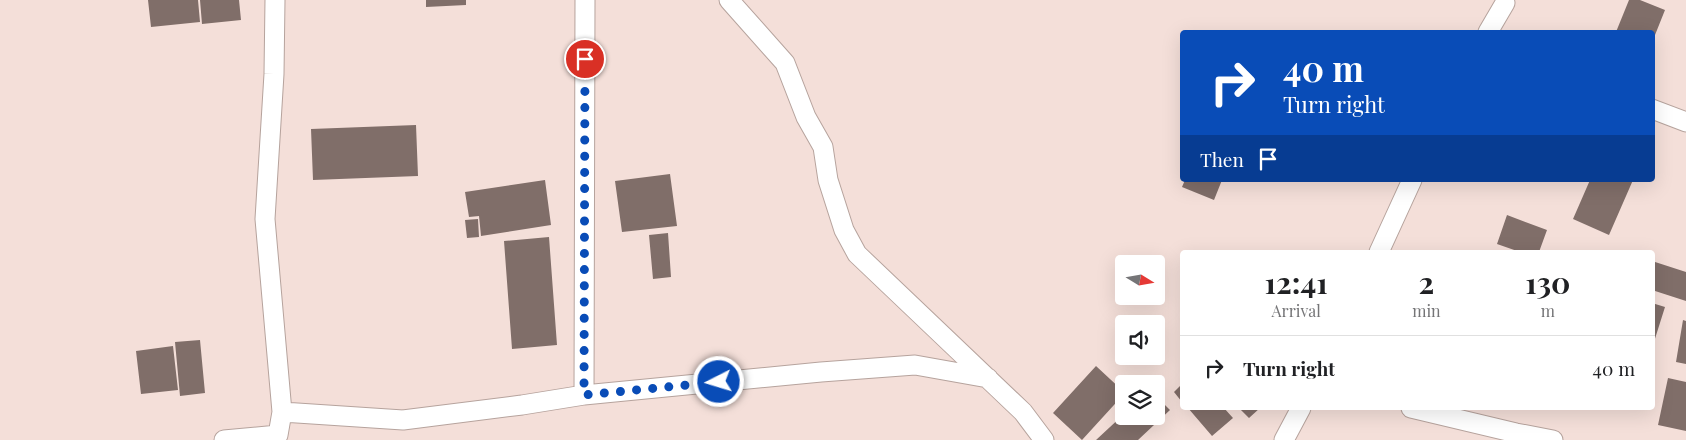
<!DOCTYPE html>
<html lang="en">
<head>
<meta charset="utf-8">
<style>
	body { margin:0; font-family:"Playfair Display",serif; background:#f2f2f2; color:#202124; height:100vh; display:flex; flex-direction:column; font-size:19px; white-space:nowrap }
	* { box-sizing:border-box; margin:0 }
	p { font-size:16px; color:#757577 }
	.icon { flex:none; width:28px; height:28px; fill:none; stroke:currentColor; stroke-width:2; stroke-linecap:round; stroke-linejoin:round }
	.map { position:relative; flex:1; overflow:hidden }
	.sheet { position:absolute; left:1180px; top:250px; width:475px; height:160px; display:flex; flex-direction:column; background:#fff; border-radius:5px; box-shadow:0 5px 20px #0002 }
	.sheet>* { flex:none }
	.banner { position:absolute; left:1180px; top:30px; width:475px; height:152px; border-radius:5px; box-shadow:0 5px 20px #0002; background:#094cb7; color:#fff; overflow:hidden }
	.needle { width:32px; rotate:101deg }
	.fabs { position:absolute; left:1115px; top:255px; display:grid; gap:10px }
	.fabs a { display:grid; place-items:center; width:50px; height:50px; border-radius:5px; background:#fff; box-shadow:0 5px 20px #0002; font-size:25px }
	.pin { position:absolute; display:grid; place-items:center; width:42px; height:42px; color:#fff; margin:-21px; border:2px solid #fff; border-radius:50%; box-shadow:0 1px 5px #0007 }
	.me { position:absolute; width:55px; margin:-28px; rotate:265deg; stroke-linejoin:round; filter:drop-shadow(0 0 4px #0008) }
	.turn { display:flex; align-items:center; gap:18px; height:105px; padding:0 20px; font-size:22px }
	.turn .icon { width:65px; height:65px; stroke-width:2.5 }
	.turn b { display:block; font-size:35px; line-height:42px }
	.then { display:flex; align-items:center; height:48px; padding:0 20px; background:#0003; gap:10px; font-size:19px }
	.eta { display:flex; justify-content:space-evenly; align-items:center; height:85px; text-align:center }
	.eta b { font-size:30px; font-weight:700; line-height:35px }
	ul { padding:0; list-style:none }
	li { display:flex; align-items:center; gap:15px; height:65px; padding:0 20px; border-top:1px solid #e0e0e0 }
	li div { flex:1 }
	li b { display:block; font-size:19px }
	li em { font-style:normal }
	.map>svg:first-child { display:block }
	.building { fill:#806e69 }
	.lines { fill:none; stroke-linecap:round; stroke-linejoin:round }
	.minor-casing { stroke:#b6a39d; stroke-width:21 }
	.minor { stroke:#fff; stroke-width:19 }
	.route { stroke:#094cb7; stroke-width:9; stroke-dasharray:0 16.2 }
</style>
</head>
<body>
<div class="map">
<svg width="1686" height="440" viewBox="0 0 1686 440">
	<rect width="100%" height="100%" fill="#f4dfd9"/>
	<path class="building" d="M148,0H198L200,22L151,27Z
		M200,0H239L241,20L202,24Z
		M426,0H466V5L426,7Z
		M1629,0H1640L1665,10L1653,40L1652,32H1616Z
		M416,125L418,176L313,180L311,129Z
		M670,174L677,226L622,232L615,181Z
		M545,180L551,225L481,236L479,216L469,217L465,192Z
		M1185,180H1222L1214,200L1182,187Z
		M1590,180H1633L1609,235L1573,219Z
		M1507,215L1547,230L1539,252H1520L1497,244Z
		M478,219L479,237L467,238L465,220Z
		M668,233L671,277L653,279L649,235Z
		M549,237L557,345L512,349L504,241Z
		M1652,261L1686,272V301L1652,290Z
		M1652,303L1665,307L1653,345H1652Z
		M1683,320L1686,321V364L1676,362Z
		M200,340L205,393L180,396L175,342Z
		M173,346L178,390L141,394L136,351Z
		M1096,366L1124,392V394L1082,440L1053,413Z
		M1668,378L1686,382V431L1658,425Z
		M1182,384V402L1174,392Z
		M1156,396L1170,410L1138,440H1096L1124,414V416H1156Z
		M1188,408H1224L1233,418L1212,436Z
		M1239,408H1260L1249,418Z"/>
	<g class="lines">
		<g class="minor-casing">
			<path id="minor" d="M729,0L785,63L806,117L823,147L828,180L844,230L857,254L1023,412L1044,440
				M1488,32L1505,3
				M1652,109L1686,122
				M1379,252L1412,180
				M584,395L585,0
				M1411,408L1516,433L1553,440
				M282,412L403,420L522,405L584,395L821,372L915,365L988,378
				M224,440L278,435L282,412L265,219L274,74L275,0
				M1284,440L1301,408"/>
		</g>
		<use href="#minor" class="minor"/>
	</g>
	<g class="lines">
		<path class="route" d="M585,59L584,395L719,382"/>
	</g>
</svg>
<div class="fabs">
<a><svg class="needle" viewBox="-14 -14 28 28"><path d="M0-13l5 13h-10z" fill="#e53935"/><path d="M0 13l5-13h-10z" fill="#757577"/></svg></a>
<a><svg class="icon" aria-label="sound" viewBox="0 0 24 24"><path d="M4 9h4l5-4v14l-5-4H4zM17 9q2 3 0 6"/></svg></a>
<a><svg class="icon" aria-label="layers" viewBox="0 0 24 24"><path d="M12 4l9 5-9 5-9-5zM3 14l9 5 9-5"/></svg></a>
</div>
<div class="pin" style="left:585px;top:59px;background:#d93025"><svg class="icon" aria-label="arrive" viewBox="0 0 24 24"><path d="M6 21V4h12l-3 4 3 4H6"/></svg></div>
<svg class="me" style="left:719px;top:382px" viewBox="-20 -20 40 40"><circle r="17" fill="#094cb7" stroke="#fff" stroke-width="3"/><path d="M0-11L8 9 0 5-8 9z" fill="#fff"/></svg>
<div class="banner">
<div class="turn"><svg class="icon" aria-label="right" viewBox="0 0 24 24"><path d="M7 20v-9h11M14 6l5 5-5 5"/></svg><div><b>40 m</b>Turn right</div></div>
<div class="then">Then<svg class="icon" aria-label="arrive" viewBox="0 0 24 24"><path d="M6 21V4h12l-3 4 3 4H6"/></svg></div>
</div>
<section class="sheet">
<div class="eta">
<div><b>12:41</b><p>Arrival</p></div>
<div><b>2</b><p>min</p></div>
<div><b>130</b><p>m</p></div>
</div>
<ul>
<li><svg class="icon" aria-label="right" viewBox="0 0 24 24"><path d="M7 20v-9h11M14 6l5 5-5 5"/></svg><div><b>Turn right</b></div><em>40 m</em></li>
</ul>
</section>
</div>
</body>
</html>
